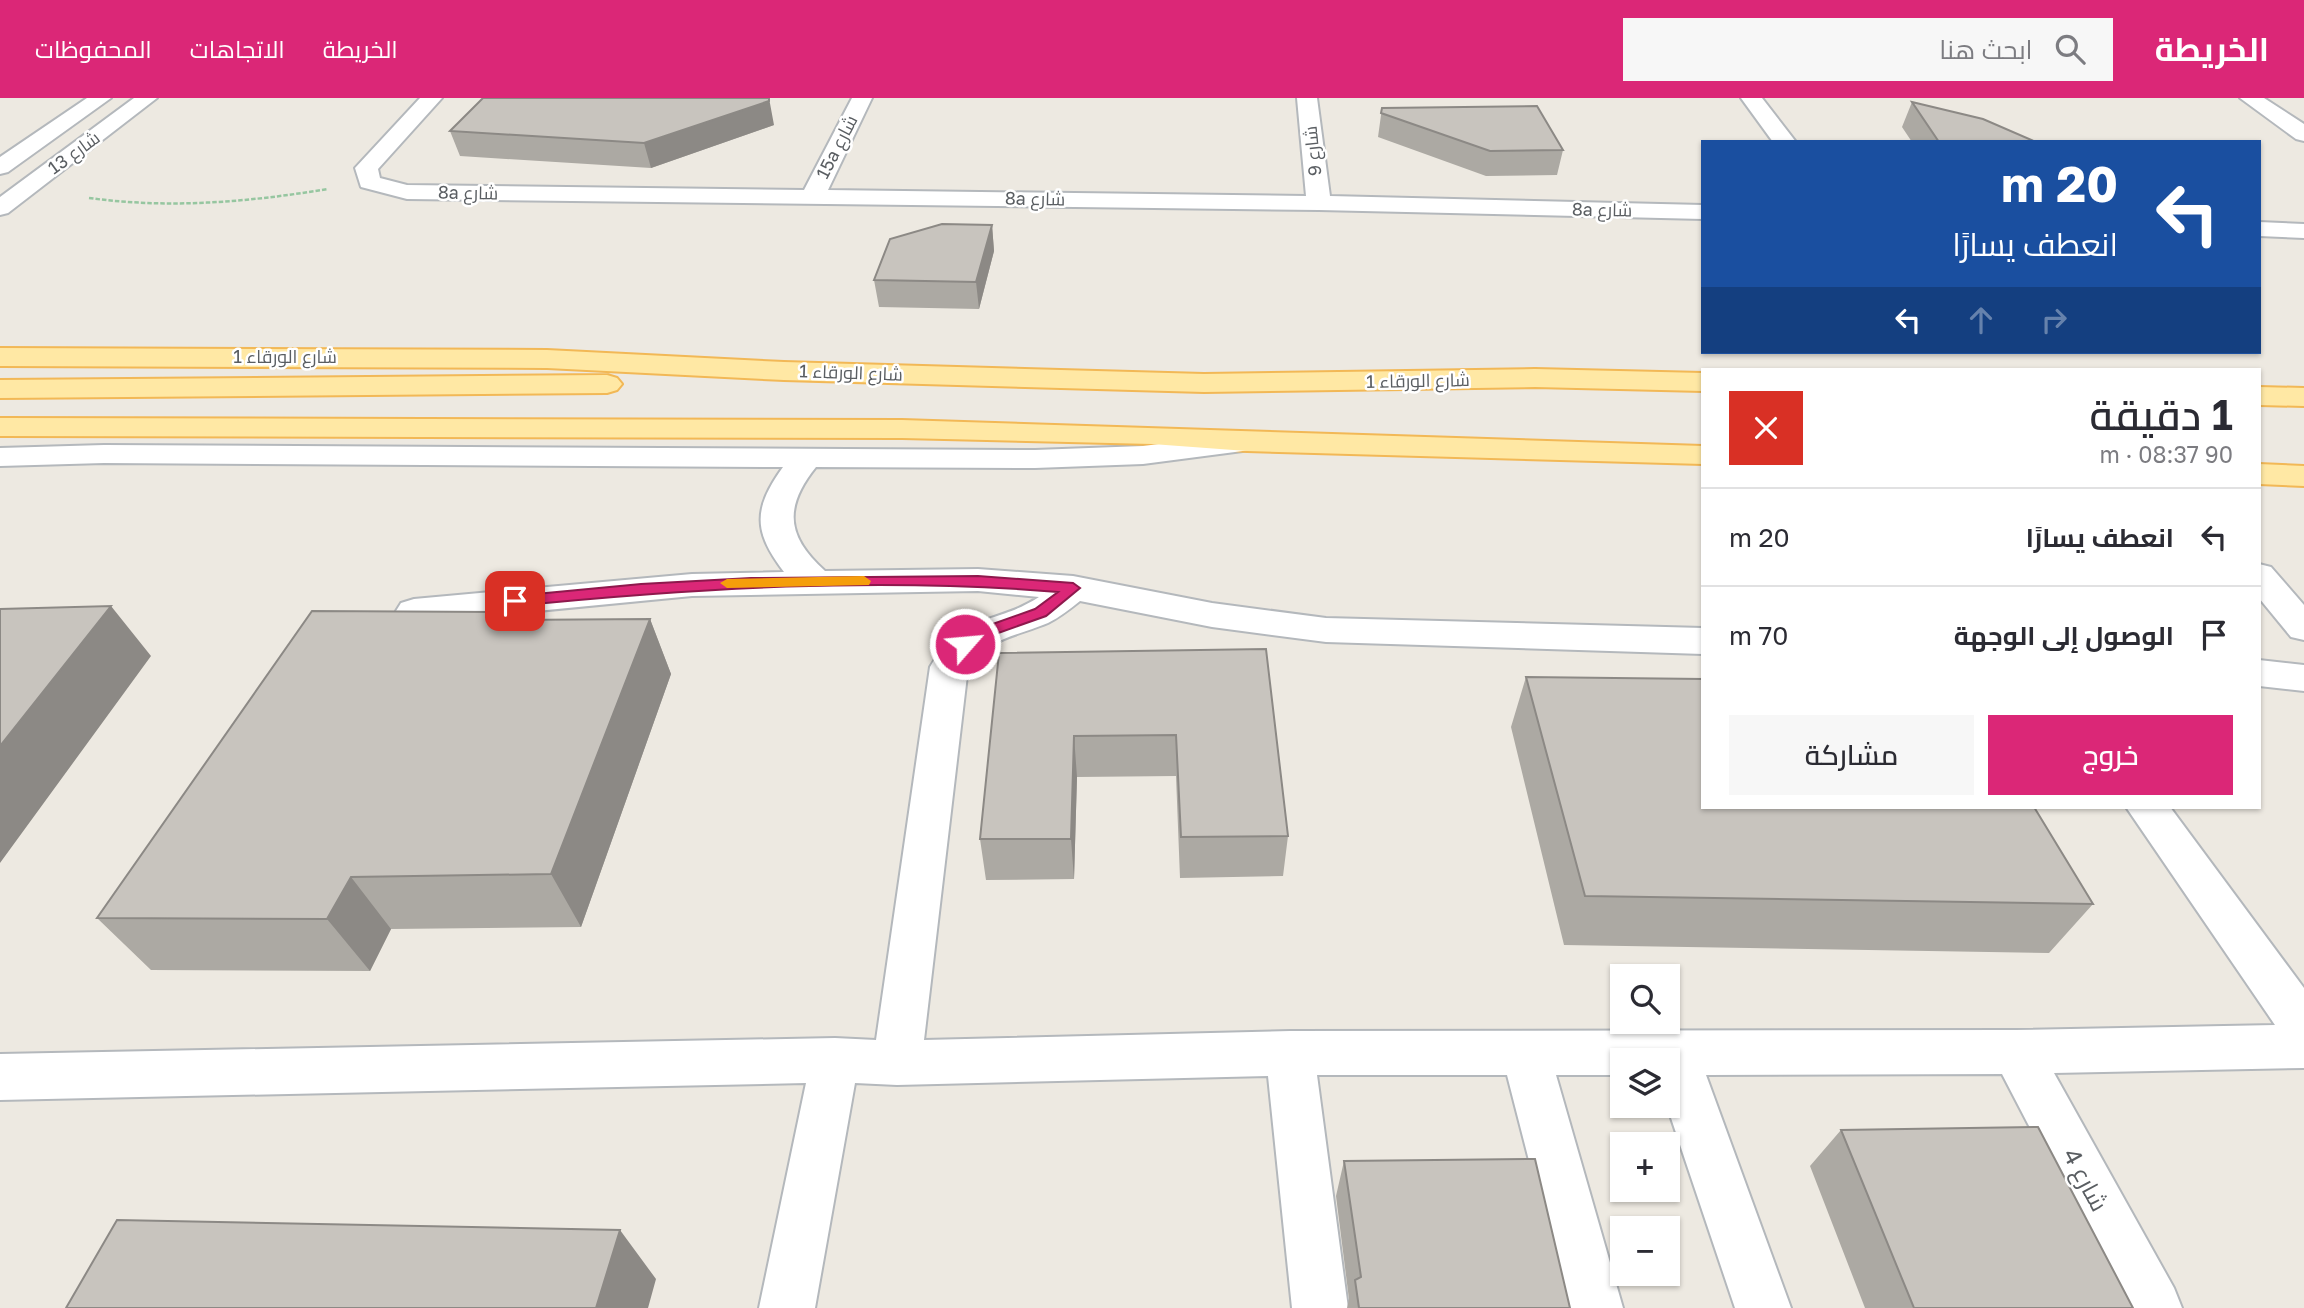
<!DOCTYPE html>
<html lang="ar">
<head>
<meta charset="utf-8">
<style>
	body { margin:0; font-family:"Golos Text",Cairo,sans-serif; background:#f7f7f7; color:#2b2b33; direction:rtl; height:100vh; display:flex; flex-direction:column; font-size:26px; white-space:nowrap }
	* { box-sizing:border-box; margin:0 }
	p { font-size:23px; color:#7c7c81 }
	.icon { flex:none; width:38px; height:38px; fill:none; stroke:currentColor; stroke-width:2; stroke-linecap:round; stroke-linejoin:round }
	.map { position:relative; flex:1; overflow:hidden; direction:ltr }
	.drawer { position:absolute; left:1701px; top:270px; width:560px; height:441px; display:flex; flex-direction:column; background:#fff; border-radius:0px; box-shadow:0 2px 5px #0004; direction:rtl }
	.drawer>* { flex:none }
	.guide { position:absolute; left:1701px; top:42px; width:560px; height:214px; border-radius:0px; box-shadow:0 2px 5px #0004; direction:rtl; background:#1a4fa0; color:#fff; overflow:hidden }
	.controls { position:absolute; left:1610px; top:866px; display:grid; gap:14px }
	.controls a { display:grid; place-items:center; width:70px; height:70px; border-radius:0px; background:#fff; box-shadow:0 2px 5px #0004; font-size:35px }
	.pin { position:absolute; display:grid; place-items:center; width:60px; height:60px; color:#fff; margin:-30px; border-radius:14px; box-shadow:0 4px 10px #0006 }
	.me { position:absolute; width:77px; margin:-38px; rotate:63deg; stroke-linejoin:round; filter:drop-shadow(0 0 5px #0008) }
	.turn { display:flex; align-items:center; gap:24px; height:147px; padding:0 28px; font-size:32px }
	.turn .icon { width:91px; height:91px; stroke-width:2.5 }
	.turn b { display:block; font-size:49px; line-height:60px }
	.lanes { display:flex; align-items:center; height:66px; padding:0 28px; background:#0003; justify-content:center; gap:35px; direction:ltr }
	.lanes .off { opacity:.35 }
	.round { display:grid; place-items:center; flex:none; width:74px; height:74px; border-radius:0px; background:#f7f7f7 }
	.overview { display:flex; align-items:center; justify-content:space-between; height:119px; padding:0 28px }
	h1 { font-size:42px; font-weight:600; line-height:52px }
	.button { display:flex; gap:14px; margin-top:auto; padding:14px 28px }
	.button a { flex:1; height:80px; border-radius:0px; background:#db2777; color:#fff; font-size:28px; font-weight:600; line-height:80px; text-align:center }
	.button a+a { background:#f7f7f7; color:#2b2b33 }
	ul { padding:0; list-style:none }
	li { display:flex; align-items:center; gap:21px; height:98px; padding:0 28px; border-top:2px solid #e1e1e2 }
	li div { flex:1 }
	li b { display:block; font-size:26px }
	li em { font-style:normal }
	header { display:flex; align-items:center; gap:42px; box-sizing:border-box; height:98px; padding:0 35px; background:#db2777; color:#fff }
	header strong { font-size:33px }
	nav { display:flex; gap:38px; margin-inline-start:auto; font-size:24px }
	.search { width:490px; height:63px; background:#f7f7f7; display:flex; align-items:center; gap:18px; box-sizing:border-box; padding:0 24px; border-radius:0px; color:#7c7c81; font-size:26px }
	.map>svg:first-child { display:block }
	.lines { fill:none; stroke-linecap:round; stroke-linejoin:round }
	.minor-casing { stroke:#b4b8bc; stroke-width:4 }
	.major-casing { stroke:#f2b856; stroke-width:4 }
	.path { stroke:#96c6a0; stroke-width:2.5; stroke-dasharray:4.5 2; stroke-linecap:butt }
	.minor { fill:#fff; fill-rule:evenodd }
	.major { fill:#ffe8a4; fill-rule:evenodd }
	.wall { fill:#aca9a3 }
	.shaded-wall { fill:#8c8985 }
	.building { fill:#c8c4be; stroke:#8c8985; stroke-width:2 }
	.route { fill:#db2777; stroke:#8e194d; stroke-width:2 }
	.slow { fill:#f59e0b }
	.labels { text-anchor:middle; stroke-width:5; stroke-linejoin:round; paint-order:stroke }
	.far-street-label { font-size:18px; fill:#5a5e62; stroke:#fff }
	.near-street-label { font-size:24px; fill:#5a5e62; stroke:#fff }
</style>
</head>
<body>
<header>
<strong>الخريطة</strong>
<div class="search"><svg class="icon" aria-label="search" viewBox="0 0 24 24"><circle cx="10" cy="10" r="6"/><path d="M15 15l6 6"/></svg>ابحث هنا</div>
<nav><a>الخريطة</a><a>الاتجاهات</a><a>المحفوظات</a></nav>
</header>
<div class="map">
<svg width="2304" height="1210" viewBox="0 0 2304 1210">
	<rect width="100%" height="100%" fill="#ede9e1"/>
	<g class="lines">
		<g class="minor-casing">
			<path id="minor" d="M87,0H111L8,74L0,76V59Z
				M134,0H157L8,115L0,117V99Z
				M420,0H442L378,71L380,80L407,87L804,92L852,0H872L828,92L1306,98L1297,0H1317L1330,98L1703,107V121L1319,112L407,101L361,89L355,70Z
				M1741,0H1762L1796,44H1773Z
				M2240,0H2264L2304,26V43L2296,41Z
				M2259,124L2304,126V140L2259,138Z
				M1247,335L1258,337L1262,344L1258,351L1143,366L1035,370L816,369C783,410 787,439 825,473L978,471L1073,478L1212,505L1326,520L1703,530V556L1326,544L1212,529L1080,503C1070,511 1060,519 1048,525C1020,537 985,541 968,569L924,942L1290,933L2016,932L2275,927L2126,709H2170L2304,890V970L2054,975L2174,1190L2182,1210H2124L2002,976L1706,977L1791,1210H1735L1667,1008L1668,962H1622V977H1556L1623,1210H1567L1507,977H1317L1348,1210H1292L1268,978L897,987L855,985L815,1210H759L806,985L0,1002V956L835,940L876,942L930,569C964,512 992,529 1039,499L978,493L692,498L414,525L401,521L396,513L401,505L414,501L692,476L784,474C753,433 753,411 783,369L104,365L0,368V350L104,347L1035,352L1143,348Z
				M2259,466L2271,469L2304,507V542L2291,539L2259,500Z
				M2259,562L2304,567V593L2259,588Z"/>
		</g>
		<g class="major-casing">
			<path id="major" d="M0,250L547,252L784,264L1204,276L1535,271L1703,275V293L1535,289L1204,294L784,282L547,270L0,268Z
				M607,277L617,280L622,286L617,292L607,295L0,300V282Z
				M2259,289L2304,290V308L2259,307Z
				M0,320L902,322L1703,348V366L1247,353L1152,346L902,340L0,338Z
				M2259,366L2304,368V388L2259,386Z"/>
		</g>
		<path class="path" d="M89,100C170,111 248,104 328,91"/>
		<use href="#minor" class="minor"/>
		<use href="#major" class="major"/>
	</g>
	<path class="wall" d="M1912,4L2036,44H1912L1902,29Z
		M1382,10L1563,52L1557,77L1486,78L1378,39Z
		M774,27L651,70L460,58L450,33Z
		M992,127L994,153L979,211L879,209L874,182Z
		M650,521L671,576L581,829L391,831L370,873L151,872L97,820L499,522Z
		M1266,551L1288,738L1283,778L1180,780L1176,678L1077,679L1074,781L986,782L980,741L999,555Z
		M1526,579L2093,806L2049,855L1564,847L1511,629Z
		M1841,1032L2133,1210H1865L1810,1068Z
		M1344,1063L1570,1210H1347L1349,1201L1336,1098Z"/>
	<path class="shaded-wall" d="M769,0L774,27L651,70L644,45Z
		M992,127L994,153L979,211L976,184Z
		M111,508L151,558L0,765V648Z
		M495,514L522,569L491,522Z
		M650,521L671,576L581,829L551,776Z
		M1074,638L1077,679L1074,781L1071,741Z
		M351,779L391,831L370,873L327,821Z
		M620,1132L656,1181L648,1210H596Z"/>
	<path class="building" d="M483,0H769V3L644,45L450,33Z
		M1912,4L1983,21L2036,44H1939Z
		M1537,8L1563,52L1490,53L1381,15L1382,10Z
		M942,126L992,127L976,184L874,182L890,141Z
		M111,508L0,648V511Z
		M312,513L495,514L491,522L650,521L551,776L351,779L327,821L97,820Z
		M1266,551L1288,738L1181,739L1176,637L1074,638L1071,741H980L999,555Z
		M1526,579L1703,581V709H2034L2093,806L1585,798Z
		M2038,1029L2133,1210H1914L1841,1032Z
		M1535,1061L1570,1210H1359L1355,1182L1361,1179L1344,1063Z
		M117,1122L620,1132L596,1210H66Z"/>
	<path class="route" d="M978,478L1073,485L1080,490L1046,518L987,539L965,551L958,546L976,532L1035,511L1058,494C877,479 695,490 515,508L508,503L515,498L641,486L751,480Z"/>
	<path class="slow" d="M864,478L871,483L869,487L727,490L720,485L727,481Z"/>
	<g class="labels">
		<g class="far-street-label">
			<text transform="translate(837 49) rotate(-63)" y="6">15a شارع</text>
			<text transform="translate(1313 53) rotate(-96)" y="6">شارع 9</text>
			<text transform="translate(74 55) rotate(-36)" y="6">شارع 13</text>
			<text transform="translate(468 95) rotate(1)" y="6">8a شارع</text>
			<text transform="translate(1035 101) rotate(1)" y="6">8a شارع</text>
			<text transform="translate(1602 112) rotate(1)" y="6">8a شارع</text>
			<text x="285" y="265">شارع الورقاء 1</text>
			<text transform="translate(851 275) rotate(2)" y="6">شارع الورقاء 1</text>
			<text transform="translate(1418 283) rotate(-1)" y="6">شارع الورقاء 1</text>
		</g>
		<g class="near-street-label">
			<text transform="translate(2085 1082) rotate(62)" y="8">شارع 4</text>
		</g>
	</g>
</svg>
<div class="controls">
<a><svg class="icon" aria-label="search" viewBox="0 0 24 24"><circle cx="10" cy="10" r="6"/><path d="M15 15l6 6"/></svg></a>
<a><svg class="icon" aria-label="layers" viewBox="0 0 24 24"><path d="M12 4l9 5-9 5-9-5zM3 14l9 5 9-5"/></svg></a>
<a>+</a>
<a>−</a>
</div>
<div class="pin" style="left:515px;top:503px;background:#d93025"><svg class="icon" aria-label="arrive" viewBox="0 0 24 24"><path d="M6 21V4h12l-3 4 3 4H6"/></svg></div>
<svg class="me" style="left:965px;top:546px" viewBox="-20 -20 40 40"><circle r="17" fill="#db2777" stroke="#fff" stroke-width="3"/><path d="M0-11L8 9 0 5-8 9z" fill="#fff"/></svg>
<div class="guide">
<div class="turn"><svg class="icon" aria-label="left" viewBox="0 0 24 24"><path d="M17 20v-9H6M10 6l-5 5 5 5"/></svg><div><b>20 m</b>انعطف يسارًا</div></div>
<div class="lanes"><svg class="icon" aria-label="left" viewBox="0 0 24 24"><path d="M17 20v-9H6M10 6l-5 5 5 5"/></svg><svg class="icon off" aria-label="ahead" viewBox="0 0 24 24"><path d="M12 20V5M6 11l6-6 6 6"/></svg><svg class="icon off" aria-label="right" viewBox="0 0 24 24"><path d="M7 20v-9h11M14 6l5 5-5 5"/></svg></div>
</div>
<section class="drawer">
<div class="overview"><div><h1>1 دقيقة</h1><p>90 m · 08:37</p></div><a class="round" style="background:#d93025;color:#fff"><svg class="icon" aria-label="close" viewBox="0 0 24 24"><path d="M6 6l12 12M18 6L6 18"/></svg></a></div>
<ul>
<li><svg class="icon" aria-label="left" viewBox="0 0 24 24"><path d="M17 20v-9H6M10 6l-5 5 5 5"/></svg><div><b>انعطف يسارًا</b></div><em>20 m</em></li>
<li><svg class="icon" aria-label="arrive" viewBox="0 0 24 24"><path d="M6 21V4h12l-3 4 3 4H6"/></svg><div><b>الوصول إلى الوجهة</b></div><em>70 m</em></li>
</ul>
<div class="button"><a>خروج</a><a>مشاركة</a></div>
</section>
</div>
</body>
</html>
